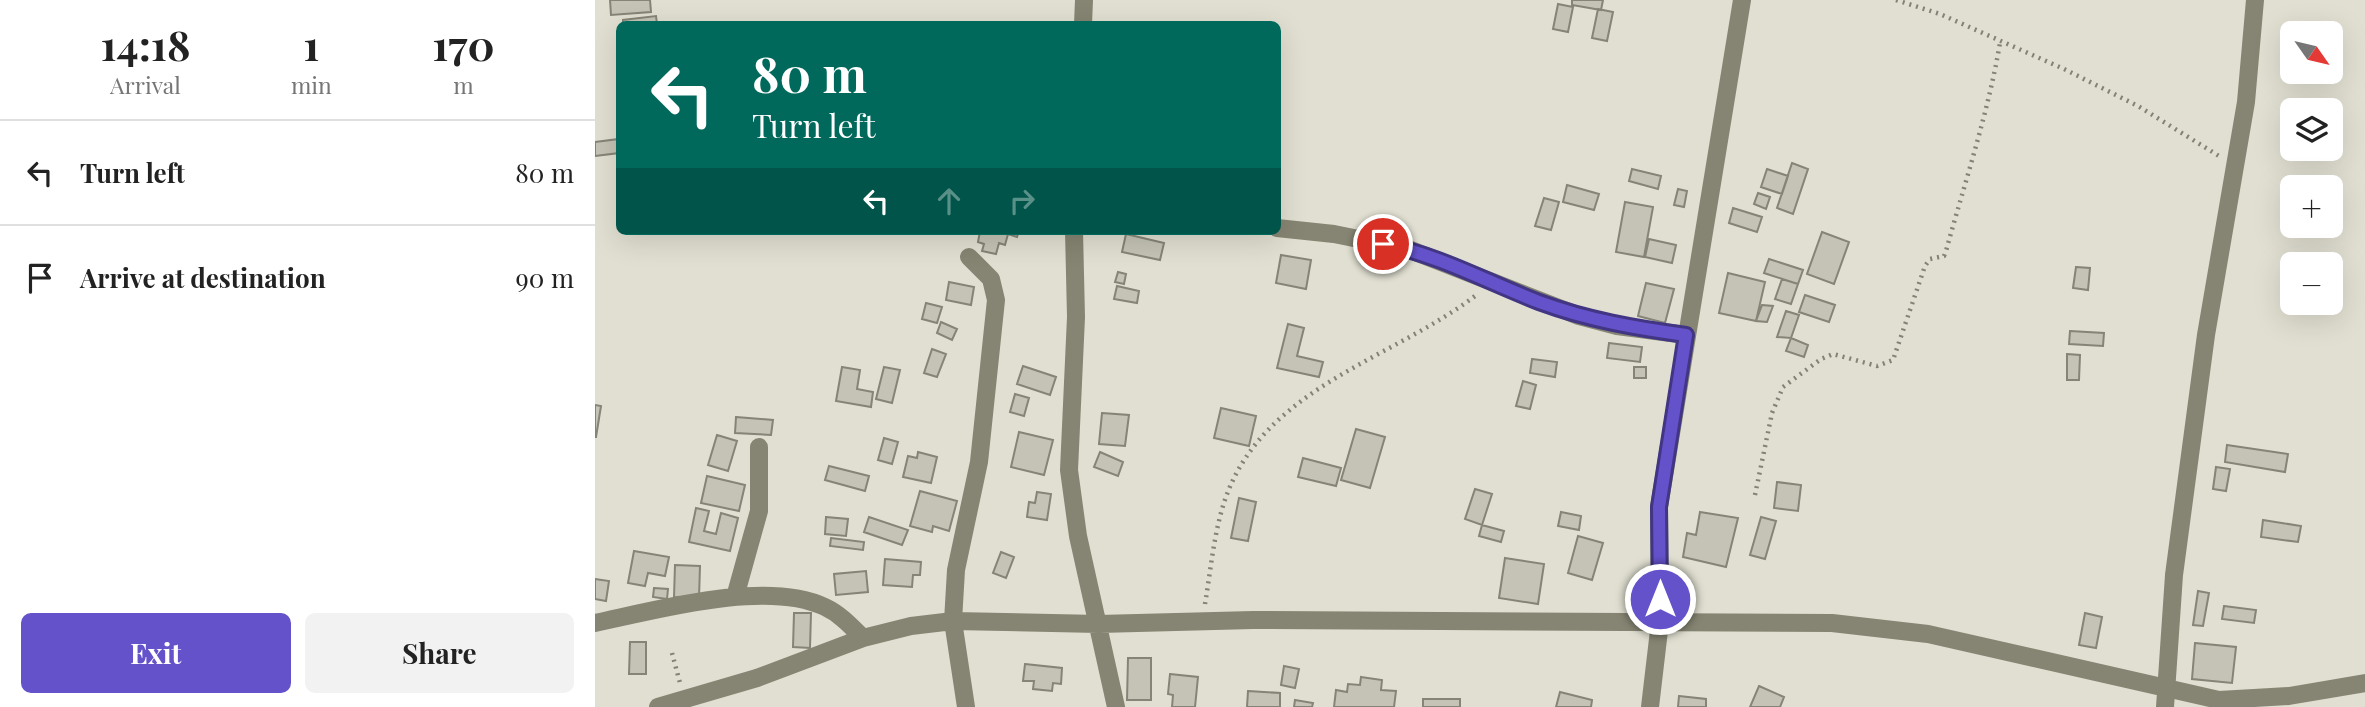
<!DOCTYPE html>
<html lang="en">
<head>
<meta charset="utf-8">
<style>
	body { margin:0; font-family:"Playfair Display",serif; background:#f2f2f2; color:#222; height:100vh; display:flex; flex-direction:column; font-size:26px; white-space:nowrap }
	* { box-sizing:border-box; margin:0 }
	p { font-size:23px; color:#767676 }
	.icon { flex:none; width:38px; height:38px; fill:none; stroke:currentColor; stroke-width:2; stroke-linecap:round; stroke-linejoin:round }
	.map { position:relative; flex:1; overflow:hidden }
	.panel { display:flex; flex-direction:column; background:#fff; width:595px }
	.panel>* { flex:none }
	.hud { position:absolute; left:21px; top:21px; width:665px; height:214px; border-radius:10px; box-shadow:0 7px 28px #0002; background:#00695c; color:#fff; overflow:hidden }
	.needle { width:46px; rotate:124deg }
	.tools { position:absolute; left:1685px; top:21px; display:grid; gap:14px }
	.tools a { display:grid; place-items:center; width:63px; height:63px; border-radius:10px; background:#fff; box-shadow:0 7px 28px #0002; font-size:35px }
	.pin { position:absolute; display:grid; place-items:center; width:60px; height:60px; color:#fff; margin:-30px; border:4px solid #fff; border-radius:50%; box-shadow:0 2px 7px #0007 }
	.me { position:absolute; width:77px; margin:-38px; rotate:0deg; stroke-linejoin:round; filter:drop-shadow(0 0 5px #0008) }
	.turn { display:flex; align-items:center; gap:24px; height:147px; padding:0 21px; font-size:32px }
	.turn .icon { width:91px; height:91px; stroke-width:2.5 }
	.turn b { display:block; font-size:49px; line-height:60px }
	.lanes { display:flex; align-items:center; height:66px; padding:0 21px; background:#0003; justify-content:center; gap:35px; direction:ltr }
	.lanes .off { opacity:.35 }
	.eta { display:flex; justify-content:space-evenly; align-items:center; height:119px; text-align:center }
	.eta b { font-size:42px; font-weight:700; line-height:49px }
	.cta { display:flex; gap:14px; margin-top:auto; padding:14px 21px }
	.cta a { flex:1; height:80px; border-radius:10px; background:#6452cb; color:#fff; font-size:28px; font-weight:700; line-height:80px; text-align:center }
	.cta a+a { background:#f2f2f2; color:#222 }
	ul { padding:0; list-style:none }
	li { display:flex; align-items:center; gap:21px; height:105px; padding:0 21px; border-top:2px solid #e0e0e0 }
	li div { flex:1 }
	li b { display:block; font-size:26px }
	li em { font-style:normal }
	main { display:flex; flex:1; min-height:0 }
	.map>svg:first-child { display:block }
	.building { fill:#c4c3b5; stroke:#858477; stroke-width:2 }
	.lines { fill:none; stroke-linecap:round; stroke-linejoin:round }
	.path { stroke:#838278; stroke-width:4.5; stroke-dasharray:2 5; stroke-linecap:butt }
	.minor { stroke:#868573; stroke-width:18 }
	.route-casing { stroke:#413584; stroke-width:18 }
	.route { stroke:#6452cb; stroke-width:12 }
</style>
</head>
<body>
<main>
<section class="panel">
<div class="eta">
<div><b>14:18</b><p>Arrival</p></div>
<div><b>1</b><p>min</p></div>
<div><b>170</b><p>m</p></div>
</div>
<ul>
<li><svg class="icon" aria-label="left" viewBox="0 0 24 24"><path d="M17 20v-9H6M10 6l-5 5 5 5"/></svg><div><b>Turn left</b></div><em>80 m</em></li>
<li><svg class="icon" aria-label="arrive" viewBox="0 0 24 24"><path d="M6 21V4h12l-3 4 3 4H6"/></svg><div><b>Arrive at destination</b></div><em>90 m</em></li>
</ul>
<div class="cta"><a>Exit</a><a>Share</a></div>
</section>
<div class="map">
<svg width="1770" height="707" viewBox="0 0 1770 707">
	<rect width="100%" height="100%" fill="#e0dfd1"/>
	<path class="building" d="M15,0H55L56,12L16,15Z
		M977,0H1008L1006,10L977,5Z
		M963,4L978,7L973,32L958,29Z
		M1003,9L1018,12L1012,41L997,38Z
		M61,16L62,24H28V20Z
		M24,139V153L0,156V142Z
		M1197,163L1213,169L1198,214L1182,208Z
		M1037,169L1066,176L1063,189L1034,181Z
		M1172,169L1193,176L1187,194L1166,187Z
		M972,185L1004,194L999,210L968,202Z
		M1083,189L1092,191L1089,207L1079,205Z
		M1163,193L1175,197L1171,209L1159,204Z
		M949,198L964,202L956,230L940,226Z
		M1030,202L1058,207L1049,257L1021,252Z
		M1138,208L1167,217L1162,232L1134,223Z
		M385,231H424L422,237L413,234L410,245L404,243L401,254L387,251L389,244L383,242Z
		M1227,232L1254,242L1239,284L1212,274Z
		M531,234L569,243L565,260L527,252Z
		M1054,239L1081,245L1077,263L1050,257Z
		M686,255L716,260L711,289L681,283Z
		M1174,259L1208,270L1203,284L1169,273Z
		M1481,267L1495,268L1493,290L1478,288Z
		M523,272L531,274L529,284L520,282Z
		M1133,273L1170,282L1161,321L1124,313Z
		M1187,279L1203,284L1196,304L1180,299Z
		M354,282L379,287L376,305L351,300Z
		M1051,283L1079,289L1070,323L1043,316Z
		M522,286L544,291L542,303L519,299Z
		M1210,295L1240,305L1234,322L1204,312Z
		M331,303L347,307L342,323L327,319Z
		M1167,305L1178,306L1172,322L1161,321Z
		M1191,311L1204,315L1196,338L1182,337Z
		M346,322L362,329L357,340L342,333Z
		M693,324L709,328L702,356L728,362L724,377L682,368Z
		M1475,331L1509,333L1508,346L1474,344Z
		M1196,338L1213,345L1209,357L1191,351Z
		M1014,343L1047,347L1045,362L1012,358Z
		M337,349L351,354L342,377L329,373Z
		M1472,354L1485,355L1484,380H1472Z
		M937,359L962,362L960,377L935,373Z
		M428,366L461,377L455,395L422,384Z
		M247,367L265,370L262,389L278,392L276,407L241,401Z
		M289,367L305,370L297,403L281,399Z
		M1039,367H1051V378H1039Z
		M928,381L941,385L935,409L921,406Z
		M420,394L434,398L429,416L415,412Z
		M0,405L6,406L1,437H0Z
		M626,408L661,416L654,446L619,438Z
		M507,413L534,415L530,446L504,444Z
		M141,417L178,420L176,435L140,433Z
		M761,429L790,437L775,488L746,480Z
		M424,432L458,440L449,475L416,467Z
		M122,435L142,441L133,471L113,465Z
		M289,438L303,442L297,464L283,460Z
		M1632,445L1693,454L1690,472L1630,462Z
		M323,452L342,457L336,483L308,477L313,456L322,458Z
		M505,452L528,462L523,476L499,467Z
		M708,458L746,468L741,486L703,477Z
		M234,466L274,476L270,491L230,480Z
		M1621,467L1635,469L1631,491L1618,489Z
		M112,476L150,485L144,511L106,503Z
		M1182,482L1206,485L1203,511L1179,508Z
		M880,489L897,494L887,525L870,519Z
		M325,491L362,501L354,531L338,526L337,532L315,526Z
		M442,492L456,494L452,520L432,517L434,502L440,503Z
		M644,498L661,502L653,541L636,538Z
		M101,508L114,511L109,531L121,534L126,513L143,518L135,551L94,542Z
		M966,512L986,516L984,530L963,526Z
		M1105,512L1143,518L1131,567L1088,557L1092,533L1101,535Z
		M231,517L253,519L251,536L230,534Z
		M274,517L313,530L307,545L269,532Z
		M1166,517L1181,521L1170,559L1155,555Z
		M1668,520L1706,526L1703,542L1666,537Z
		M887,525L909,531L906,542L884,536Z
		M983,536L1008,543L997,580L973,573Z
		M236,538L269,542L268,550L235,546Z
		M39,551L74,557L70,576L53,573L50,586L33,583Z
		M406,552L419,557L411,578L398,573Z
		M910,558L949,564L943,604L904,598Z
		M290,559L326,562L325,575H318L317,587L288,585Z
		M80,565L105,566L104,598L79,597Z
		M271,571L273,592L241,595L239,574Z
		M0,579L14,581L11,601L0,599Z
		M59,588L73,589L72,599L58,597Z
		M1603,591L1614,593L1608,626L1598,625Z
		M1629,606L1661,610L1659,623L1627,619Z
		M199,613H216L215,648L198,647Z
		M1490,613L1507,617L1501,648L1484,645Z
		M35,642H51V674H34Z
		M1600,643L1641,647L1637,683L1597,679Z
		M533,658H556V700H532Z
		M430,664L467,668L466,684L458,683L457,691L438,689L439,681H428Z
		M689,666L704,669L700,688L686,685Z
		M575,674L603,677L600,707H577L578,695L573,694Z
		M766,677L787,680L786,690L801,691L799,707H739L741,690L752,692L753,684L765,685Z
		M1164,686L1189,697L1185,707H1155Z
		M653,691L685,693V707H652Z
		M965,692L997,700L996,707H961Z
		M1084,696L1111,699V707H1083Z
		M828,699H865V707H828Z
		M700,700L718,703L717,707H699Z"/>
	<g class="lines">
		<path class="path" d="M1301,0L1345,14L1469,69L1543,106L1624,156
			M1160,495L1177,413L1188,387L1226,359L1238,354L1282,366L1298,360L1330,266L1335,259L1349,256L1351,251C1370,182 1393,113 1405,43
			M610,604C617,563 620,517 638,480C684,384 801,356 880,296
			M77,653L85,683"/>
		<path class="minor" d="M488,24L489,0
			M682,228L739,234L813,249L984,316L1022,326L1091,335
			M479,231L481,317L474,470L483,536L521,707
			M140,597L164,511V447
			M0,623C61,610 172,579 230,607C245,614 256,626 268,638
			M63,707L162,678L268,638L316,626L358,621L504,624L658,620L1237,623L1333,634L1624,700L1694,696L1770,683
			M371,707L358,621L361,570L384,462L401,300L396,279L374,257
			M1055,707L1065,622L1064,507L1147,0
			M1570,707L1579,575L1611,335L1651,102L1660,0"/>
	</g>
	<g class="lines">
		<g class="route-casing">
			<path id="route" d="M788,244C844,255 892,282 944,302C993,320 1040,328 1091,335L1064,507L1065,599"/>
		</g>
		<use href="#route" class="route"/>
	</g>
</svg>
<div class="tools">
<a><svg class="needle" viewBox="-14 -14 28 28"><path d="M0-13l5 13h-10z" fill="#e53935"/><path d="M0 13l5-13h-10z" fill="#767676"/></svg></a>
<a><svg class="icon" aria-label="layers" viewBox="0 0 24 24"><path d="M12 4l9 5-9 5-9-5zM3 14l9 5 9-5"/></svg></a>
<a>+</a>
<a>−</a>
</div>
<div class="pin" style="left:788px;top:244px;background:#d93025"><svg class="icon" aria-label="arrive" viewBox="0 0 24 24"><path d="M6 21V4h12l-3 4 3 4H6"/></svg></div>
<svg class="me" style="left:1065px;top:599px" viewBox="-20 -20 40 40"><circle r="17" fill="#6452cb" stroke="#fff" stroke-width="3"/><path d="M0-11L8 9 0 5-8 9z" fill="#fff"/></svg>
<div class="hud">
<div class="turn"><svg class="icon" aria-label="left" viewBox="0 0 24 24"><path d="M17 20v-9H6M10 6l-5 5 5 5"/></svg><div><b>80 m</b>Turn left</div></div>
<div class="lanes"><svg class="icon" aria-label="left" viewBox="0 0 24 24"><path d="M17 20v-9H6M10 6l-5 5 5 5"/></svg><svg class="icon off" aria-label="ahead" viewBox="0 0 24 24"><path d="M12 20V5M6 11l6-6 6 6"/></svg><svg class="icon off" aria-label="right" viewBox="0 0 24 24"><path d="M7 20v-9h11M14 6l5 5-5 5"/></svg></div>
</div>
</div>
</main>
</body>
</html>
